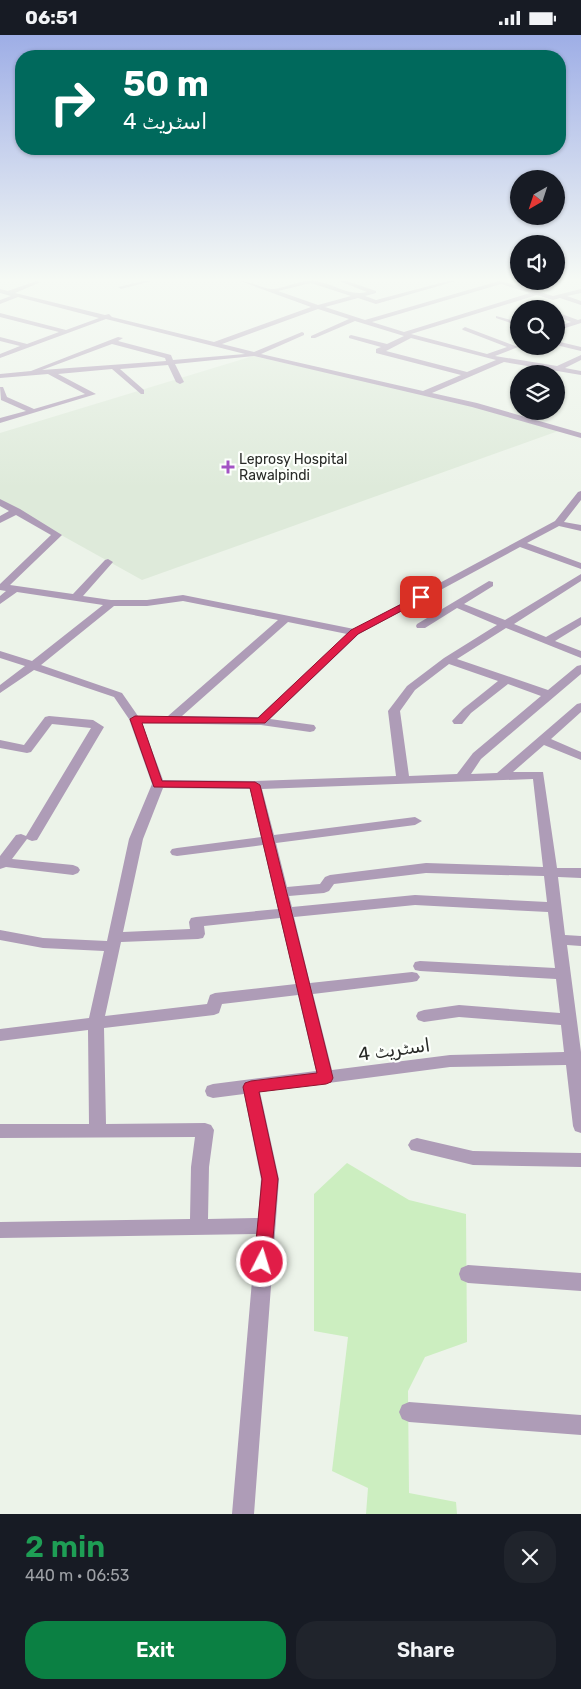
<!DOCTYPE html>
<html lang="en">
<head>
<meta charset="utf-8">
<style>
	body { margin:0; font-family:Rubik,"Noto Naskh Arabic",sans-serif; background:#20242c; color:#f1f3f6; height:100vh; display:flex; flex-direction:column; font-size:19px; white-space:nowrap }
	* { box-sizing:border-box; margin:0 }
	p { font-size:16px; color:#9ea1a6 }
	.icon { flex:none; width:28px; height:28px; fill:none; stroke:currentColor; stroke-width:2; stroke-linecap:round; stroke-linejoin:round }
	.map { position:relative; height:1479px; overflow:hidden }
	.side { display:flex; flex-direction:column; background:#171b24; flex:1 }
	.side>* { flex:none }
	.top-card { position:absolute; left:15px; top:15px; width:551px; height:105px; border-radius:20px; box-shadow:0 1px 4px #0004; background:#00695c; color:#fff; overflow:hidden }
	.needle { width:32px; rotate:219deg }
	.controls { position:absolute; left:510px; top:135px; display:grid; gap:10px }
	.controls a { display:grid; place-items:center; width:55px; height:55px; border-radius:50%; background:#171b24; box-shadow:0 1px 4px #0004; font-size:25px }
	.pin { position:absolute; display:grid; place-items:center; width:42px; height:42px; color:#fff; margin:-21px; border-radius:10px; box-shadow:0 2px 8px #0006 }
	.me { position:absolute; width:55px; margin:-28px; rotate:5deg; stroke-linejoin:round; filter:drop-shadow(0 0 4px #0008) }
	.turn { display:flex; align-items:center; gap:18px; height:105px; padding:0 25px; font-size:22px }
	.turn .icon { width:65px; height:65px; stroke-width:2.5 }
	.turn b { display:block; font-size:35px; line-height:42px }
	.round { display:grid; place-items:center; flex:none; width:52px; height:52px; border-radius:20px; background:#20242c }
	.overview { display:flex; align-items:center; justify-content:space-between; height:85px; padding:0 25px }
	h1 { font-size:30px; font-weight:600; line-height:38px; color:#1e9e55 }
	.primary-button { display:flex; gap:10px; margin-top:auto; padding:10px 25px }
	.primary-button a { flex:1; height:58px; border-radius:20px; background:#0b8043; color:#fff; font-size:20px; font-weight:600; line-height:58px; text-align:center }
	.primary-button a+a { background:#20242c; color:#f1f3f6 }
	.status { display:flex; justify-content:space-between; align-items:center; height:35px; padding:0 25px; background:#171b24; direction:ltr }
	.status svg { height:14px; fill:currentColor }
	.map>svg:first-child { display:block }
	.built { fill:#deeada }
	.green { fill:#cceec0 }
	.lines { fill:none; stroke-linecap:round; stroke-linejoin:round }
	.minor { fill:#ae9cb7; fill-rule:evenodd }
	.route { fill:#e11d48; stroke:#92132f }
	.poi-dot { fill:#a353c4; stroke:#fcfffb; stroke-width:2 }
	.labels { text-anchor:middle; stroke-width:4.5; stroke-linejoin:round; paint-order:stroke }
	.far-poi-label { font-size:14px; fill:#282a27; stroke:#fcfffb; text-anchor:start }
	.near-street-label { font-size:19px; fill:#282a27; stroke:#fcfffb }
</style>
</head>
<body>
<div class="status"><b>06:51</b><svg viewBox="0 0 49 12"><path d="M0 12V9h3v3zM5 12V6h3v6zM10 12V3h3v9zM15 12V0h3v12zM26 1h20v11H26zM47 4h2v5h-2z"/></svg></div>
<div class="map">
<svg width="581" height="1479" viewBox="0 0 581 1479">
	<rect width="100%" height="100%" fill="#ecf3e9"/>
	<path class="built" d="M253,321L474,370L561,395L142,545L0,466V398Z"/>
	<path class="green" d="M347,1128L409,1165L466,1179L467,1307L425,1322L408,1356L409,1458L456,1467L457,1479H366L368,1453L332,1436L348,1302L314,1296V1159Z"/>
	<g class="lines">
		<path class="minor" d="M36,246L41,247L15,258L105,280L109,279L112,282L214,307L311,272L240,246C252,246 263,255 274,254C288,252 301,244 315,246C333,248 349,262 367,257L339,246H347L376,256V258L365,261L376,265L448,246H456L376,269L358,263L325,272L365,285L499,246L517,250L530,246H541L524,252L553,261L581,254V258L567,261L581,266V270L560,263L553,265L537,260L411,299L487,319L507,312L463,295L462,294L465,292L518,312L495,321L557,331L581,320V325L565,333L581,336V340L504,327L432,358L477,368L581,398V403L472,372L254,321L175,329L184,347L180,349L176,347L168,330L120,334L144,355V359H141L112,334L58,339L96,359L0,388V383L26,376L1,365L0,352H3L7,362L34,374L85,359L48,339L0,343V339L31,336L118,302L123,303L118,306L171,320L173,325L245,319L106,284L0,323V319L20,311L0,306V302L27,309L59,297L0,282V278L66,295L99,283L18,262L0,269V265L11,261L0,258V254L8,256ZM311,248L351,261L318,270L278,256ZM501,249L530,258L404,297L372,287ZM318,274L349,284L311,301V303H315L355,286L404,301L387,309L351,300L349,301V303L381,312L376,314V318L461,340L423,356L261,319L304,300V298L302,297L254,317L222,309ZM411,303L496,325L467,337L386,316ZM112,309L165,323L166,326L42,335Z
			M143,246H152L121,254L118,252Z
			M532,269L542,273L543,274L530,272V270Z
			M556,277L578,285L581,284V288L556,296V292L571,287L556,281Z
			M496,281L519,287V291L496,283Z
			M556,306L581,312V316L556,310Z
			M581,456V465L564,487L581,490V496L559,491L527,508L581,528V534L520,512L359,599L270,684L314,690L316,693L314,696L310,697L261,690L142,688L163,745L255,746L396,741L388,676L407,651L444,623L497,590L457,573L425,593H417L416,591L417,589L489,546L493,547V551L464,569L505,585L581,539V546L514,589L546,602L581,582V590L555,606L581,616V623L506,593L457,624L548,655L577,631L581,630V639L481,724L471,739L497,738L577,669L581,668V677L551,704L581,717V725L544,710L513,737H543L557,833H581V843L558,842L565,900L581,901V911L567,910L581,1017V1098L575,1096L573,1091L566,1030L450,1032L260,1057L279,1144L254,1479H232L256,1199L0,1203V1187L190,1184L191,1132L195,1102L0,1103V1089H89L88,995L0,1006V994L89,983L104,916L43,913L0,905V895L43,903L107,906L129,804L152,749L129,684L114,662L34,635L0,658V650L25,631L0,623V616L32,626L103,570L17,557L0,569V561L6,556L0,555V549L51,500L16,480L0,488V481L9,476L0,471V464L20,474L62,500L10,550L73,559L105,525L108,524L113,527L83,561L111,565H147L183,560L354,594L555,486L578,457ZM183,566L278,585L168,681H138L122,658L41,630L114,571H147ZM288,587L347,599L258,682L182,681ZM449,629L498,646L463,674L452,686L454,689H462L471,678L508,649L541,661L473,718L457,739L409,741L400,676L415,655ZM533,744L543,832L426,828L330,840L325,842L320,849L287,852L276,808L415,790L422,786L415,782L274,800L262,754ZM163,753L250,754L261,802L177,813L172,814L170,817L172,820L177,821L263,810L278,874L196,882L191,883L189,887L190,894L123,897L143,804ZM426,838L544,841L547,867L415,860L292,872L289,861L324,858L329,856L334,849ZM415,870L548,877L555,933L420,926L415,927L413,931L415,935L420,936L556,944L560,978L459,970L424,975L418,977L416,981L418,985L424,987L459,982L561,990L564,1017L450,1020L332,1035L313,959L412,947L417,946L420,942L417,938L412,937L310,948L294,882ZM280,883L296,949L215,958L210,960L207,969L105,981L121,907L198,904L203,903L205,899L204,891ZM298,960L316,1036L213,1049L207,1051L205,1056L207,1061L213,1063L244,1059L261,1144L258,1183L208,1184L209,1132L214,1095L211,1090L205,1088L106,1089L104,993L214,980L219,978L222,969Z
			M49,681L93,685L104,692L37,805L32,806L27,804L12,824L73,830L78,832L80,835L78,838L73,840L6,832L0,834V821L16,800L21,799L26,801L91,693L52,689L31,717L27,718L0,713V705L24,710L45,682Z
			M417,1103L473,1116L581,1118V1132L473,1130L411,1115L408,1110L411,1105Z
			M468,1230L581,1238V1256L468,1248L461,1245L459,1239L461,1233Z
			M409,1367L581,1380V1400L409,1387L402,1384L399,1377L402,1370Z"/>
	</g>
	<linearGradient id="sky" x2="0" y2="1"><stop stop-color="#9eaee6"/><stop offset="0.54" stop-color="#f6faf5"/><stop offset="1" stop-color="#f6faf5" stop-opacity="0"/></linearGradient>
	<rect width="581" height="453" fill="url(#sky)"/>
	<path class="route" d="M421,559L426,562L424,564L358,599L265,688H142L162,746L255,747L260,750L333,1043L331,1047L326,1049L259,1057L278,1144L271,1227L269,1233L262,1235L256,1233L254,1227L262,1144L243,1052L245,1048L251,1046L317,1038L250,753L154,752L130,684L135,681L258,683L351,595Z"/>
	<path class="poi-dot" d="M225.5 424.5h5v5h5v5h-5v5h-5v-5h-5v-5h5z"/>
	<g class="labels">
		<g class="far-poi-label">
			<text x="239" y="429">Leprosy Hospital<tspan x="239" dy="16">Rawalpindi</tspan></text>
		</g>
		<g class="near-street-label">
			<text transform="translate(394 1014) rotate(-8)" y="7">اسٹریٹ 4</text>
		</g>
	</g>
</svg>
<div class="controls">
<a><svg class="needle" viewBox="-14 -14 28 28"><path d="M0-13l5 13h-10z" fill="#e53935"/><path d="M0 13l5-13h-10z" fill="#9ea1a6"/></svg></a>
<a><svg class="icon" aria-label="sound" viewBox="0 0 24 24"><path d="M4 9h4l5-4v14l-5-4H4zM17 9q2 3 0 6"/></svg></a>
<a><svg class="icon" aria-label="search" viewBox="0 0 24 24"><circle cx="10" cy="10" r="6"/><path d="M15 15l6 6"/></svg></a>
<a><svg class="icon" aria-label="layers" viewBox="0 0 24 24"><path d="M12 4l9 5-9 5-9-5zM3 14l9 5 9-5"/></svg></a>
</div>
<div class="pin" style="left:421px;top:562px;background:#d93025"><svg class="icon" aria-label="arrive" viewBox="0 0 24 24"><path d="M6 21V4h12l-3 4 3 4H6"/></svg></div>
<svg class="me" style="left:262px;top:1227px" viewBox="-20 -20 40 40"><circle r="17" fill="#e11d48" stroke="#fff" stroke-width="3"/><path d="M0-11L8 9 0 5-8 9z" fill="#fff"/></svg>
<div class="top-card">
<div class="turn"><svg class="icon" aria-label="right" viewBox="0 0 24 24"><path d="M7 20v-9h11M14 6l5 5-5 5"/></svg><div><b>50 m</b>اسٹریٹ 4</div></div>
</div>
</div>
<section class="side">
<div class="overview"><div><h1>2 min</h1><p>440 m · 06:53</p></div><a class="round"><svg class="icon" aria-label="close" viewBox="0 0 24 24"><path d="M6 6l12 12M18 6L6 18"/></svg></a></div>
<div class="primary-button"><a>Exit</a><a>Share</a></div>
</section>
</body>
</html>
